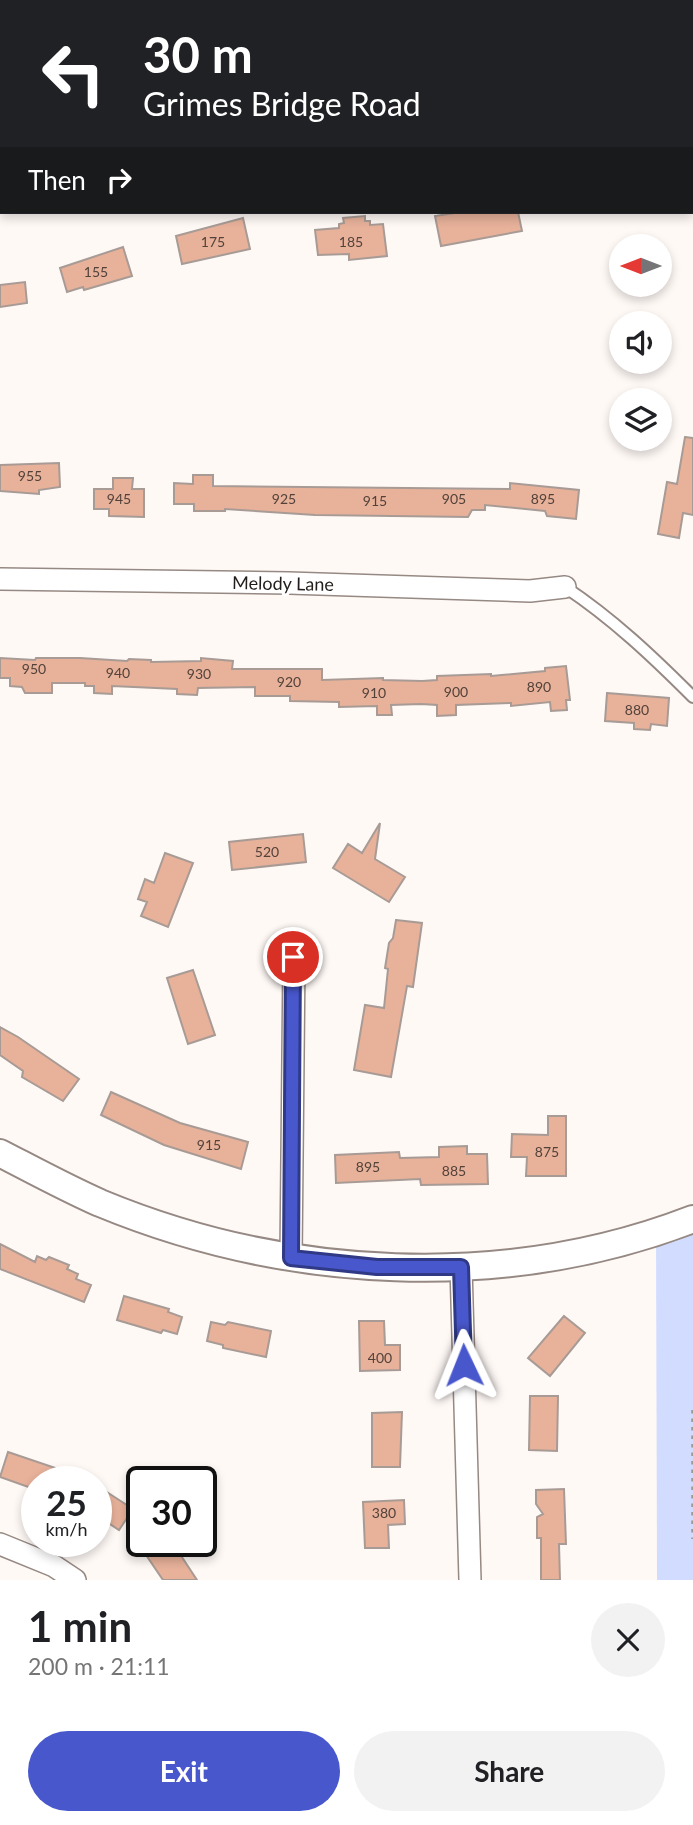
<!DOCTYPE html>
<html lang="en">
<head>
<meta charset="utf-8">
<style>
	body { margin:0; font-family:Lato,sans-serif; background:#f2f2f2; color:#202124; height:100vh; display:flex; flex-direction:column; font-size:26px; white-space:nowrap }
	* { box-sizing:border-box; margin:0 }
	p { font-size:23px; color:#757577 }
	.icon { flex:none; width:38px; height:38px; fill:none; stroke:currentColor; stroke-width:2; stroke-linecap:round; stroke-linejoin:round }
	.map { position:relative; height:1580px; overflow:hidden }
	.drawer { display:flex; flex-direction:column; background:#fff; flex:1 }
	.drawer>* { flex:none }
	.banner { position:absolute; left:0px; top:0px; width:693px; height:214px; box-shadow:0 4px 10px #0003; background:#202124; color:#fff; overflow:hidden }
	.needle { width:46px; rotate:270deg }
	.controls { position:absolute; left:609px; top:234px; display:grid; gap:14px }
	.controls a { display:grid; place-items:center; width:63px; height:63px; border-radius:50%; background:#fff; box-shadow:0 4px 10px #0003; font-size:35px }
	.speed { position:absolute; left:21px; top:1466px; display:flex; gap:14px; font-size:35px; font-weight:700; text-align:center }
	.speed>* { display:grid; place-content:center; width:91px; height:91px; border-radius:50%; background:#fff; box-shadow:0 4px 10px #0003; line-height:1 }
	.speed small { font-size:18px; font-weight:400 }
	.speed .limit { border:4px solid #111; border-radius:10px; background:#fff; color:#111 }
	.pin { position:absolute; display:grid; place-items:center; width:60px; height:60px; color:#fff; margin:-30px; border:4px solid #fff; border-radius:50%; box-shadow:0 2px 7px #0007 }
	.me { position:absolute; width:77px; margin:-38px; rotate:358deg; stroke-linejoin:round; filter:drop-shadow(0 0 5px #0008) }
	.turn { display:flex; align-items:center; gap:24px; height:147px; padding:0 28px; font-size:32px }
	.turn .icon { width:91px; height:91px; stroke-width:2.5 }
	.turn b { display:block; font-size:49px; line-height:60px }
	.then { display:flex; align-items:center; height:66px; padding:0 28px; background:#0003; gap:14px; font-size:26px }
	.round { display:grid; place-items:center; flex:none; width:74px; height:74px; border-radius:37px; background:#f2f2f2 }
	.overview { display:flex; align-items:center; justify-content:space-between; height:119px; padding:0 28px }
	h1 { font-size:42px; font-weight:700; line-height:52px }
	.cta { display:flex; gap:14px; margin-top:auto; padding:14px 28px }
	.cta a { flex:1; height:80px; border-radius:42px; background:#4857cc; color:#fff; font-size:28px; font-weight:700; line-height:80px; text-align:center }
	.cta a+a { background:#f2f2f2; color:#202124 }
	.map>svg:first-child { display:block }
	.green { fill:#d2dcff }
	.building { fill:#e7b19a; stroke:#a89b95; stroke-width:2 }
	.lines { fill:none; stroke-linecap:round; stroke-linejoin:round }
	.service-casing { stroke:#968983; stroke-width:14 }
	.minor-casing { stroke:#968983; stroke-width:24 }
	.tertiary-casing { stroke:#968983; stroke-width:30 }
	.path { stroke:#9e9895; stroke-width:3.5; stroke-dasharray:3.5 5; stroke-linecap:butt }
	.service { stroke:#fff; stroke-width:10 }
	.minor { stroke:#fff; stroke-width:21 }
	.tertiary { stroke:#fff; stroke-width:26 }
	.route-casing { stroke:#2f3985; stroke-width:18 }
	.route { stroke:#4857cc; stroke-width:12 }
	.labels { text-anchor:middle; stroke-width:6; stroke-linejoin:round; paint-order:stroke }
	.number-label { font-size:14px; fill:#53423a }
	.street-label { font-size:18px; fill:#221d1a; stroke:#fff }
</style>
</head>
<body>
<div class="map">
<svg width="693" height="1580" viewBox="0 0 693 1580">
	<rect width="100%" height="100%" fill="#fff9f6"/>
	<path class="green" d="M656,1224H693V1580H657Z"/>
	<path class="building" d="M461,212H518L522,231L441,246L435,216Z
		M365,216V221H370V225L383,224L387,256L349,260V254L318,255L315,230L339,228V224L344,223L343,218Z
		M243,218L250,249L182,264L176,236Z
		M123,247L132,276L84,290L83,287L67,292L60,268Z
		M25,282L27,303L0,307V285Z
		M685,437L693,438V515L683,513L679,538L658,534L667,482L677,484Z
		M59,463L60,487L39,490V494L0,491V465Z
		M193,475H213V486L510,489V483L579,490L576,519L547,516L545,511L485,505V510H472L468,517L315,515L225,509V511H194V504H174V483L193,484Z
		M113,478H133L132,489H144V517L109,516V509H94V489H113Z
		M0,658L35,660L36,658H80L127,661L129,659L151,660V662L201,661V658L233,661L232,669H322V680L383,678V680L422,681L437,680V676L491,674V676L545,671V668L566,666L570,700H566L567,710L551,711L550,702L511,706V703L456,705V715L437,716V705L421,704L391,705L392,715H377V706L339,707V702L290,701V696H255V687L198,688L197,695L177,694V689L112,686V694L94,693V686H85V683H52V693H25L22,687L10,686V678H0Z
		M607,693L669,698L667,726L651,724L650,730L634,729V723L605,721Z
		M380,823L375,859L405,877L389,902L333,868L348,844L362,853Z
		M303,834L306,862L232,870L229,842Z
		M165,853L193,863L168,927L141,916L147,902L138,899L145,879L154,883Z
		M396,920L422,923L413,987L407,986L391,1077L354,1070L365,1005L384,1008L388,969L385,968L389,943L393,938Z
		M193,970L215,1035L188,1044L167,978Z
		M0,1027L18,1037L79,1079L63,1101L22,1077L23,1071L0,1055Z
		M111,1092L180,1123L248,1142L241,1169L164,1145L101,1115Z
		M548,1116H566V1176H526L527,1157H511L512,1134L548,1135Z
		M467,1146V1154H487L488,1184L421,1185L420,1179L336,1183L335,1155L399,1152L400,1158L439,1157V1147Z
		M0,1244L35,1262L37,1256L46,1260L49,1257L69,1265L67,1269L78,1274L76,1279L91,1285L84,1302L0,1269Z
		M124,1296L169,1309L168,1312L182,1317L177,1334L163,1330L161,1333L117,1320Z
		M564,1316L585,1333L550,1376L528,1358Z
		M359,1321H384L385,1345H400V1370L360,1371Z
		M211,1322L225,1325L228,1322L271,1331L266,1357L223,1348V1345L207,1341Z
		M530,1396H558L557,1451L529,1450Z
		M402,1412L400,1467H372V1413Z
		M8,1452L91,1480L90,1482H37V1490L0,1477Z
		M96,1485L133,1509L119,1530L96,1515Z
		M564,1489L566,1544H559L560,1580H541V1538H537V1517L543,1514L536,1504V1490Z
		M404,1500L405,1524L388,1525L389,1548H365L363,1502Z
		M159,1542H172L197,1580H163L144,1552Z"/>
	<g class="lines">
		<g class="service-casing">
			<path id="service" d="M565,587C613,619 653,657 693,697"/>
		</g>
		<g class="minor-casing">
			<path id="minor" d="M691,46H693
				M0,160L2,159
				M0,579L289,583L530,591L565,587
				M291,1258L294,957
				M461,1267L470,1580
				M0,1544L54,1566L75,1580"/>
		</g>
		<g class="tertiary-casing">
			<path id="tertiary" d="M0,1153C33,1170 66,1188 100,1203C286,1280 504,1292 693,1219"/>
		</g>
		<path class="path" d="M693,1410V1539"/>
		<use href="#service" class="service"/>
		<use href="#minor" class="minor"/>
		<use href="#tertiary" class="tertiary"/>
	</g>
	<g class="lines">
		<g class="route-casing">
			<path id="route" d="M293,957L291,1258L377,1267H461L464,1365"/>
		</g>
		<use href="#route" class="route"/>
	</g>
	<g class="labels">
		<g class="number-label">
			<text x="213" y="247">175</text>
			<text x="351" y="247">185</text>
			<text x="96" y="277">155</text>
			<text x="30" y="481">955</text>
			<text x="119" y="504">945</text>
			<text x="284" y="504">925</text>
			<text x="454" y="504">905</text>
			<text x="543" y="504">895</text>
			<text x="375" y="506">915</text>
			<text x="34" y="674">950</text>
			<text x="118" y="678">940</text>
			<text x="199" y="679">930</text>
			<text x="289" y="687">920</text>
			<text x="539" y="692">890</text>
			<text x="456" y="697">900</text>
			<text x="374" y="698">910</text>
			<text x="637" y="715">880</text>
			<text x="267" y="857">520</text>
			<text x="209" y="1150">915</text>
			<text x="547" y="1157">875</text>
			<text x="368" y="1172">895</text>
			<text x="454" y="1176">885</text>
			<text x="380" y="1363">400</text>
			<text x="384" y="1518">380</text>
		</g>
		<g class="street-label">
			<text transform="translate(283 584) rotate(1)" y="6">Melody Lane</text>
		</g>
	</g>
</svg>
<div class="controls">
<a><svg class="needle" viewBox="-14 -14 28 28"><path d="M0-13l5 13h-10z" fill="#e53935"/><path d="M0 13l5-13h-10z" fill="#757577"/></svg></a>
<a><svg class="icon" aria-label="sound" viewBox="0 0 24 24"><path d="M4 9h4l5-4v14l-5-4H4zM17 9q2 3 0 6"/></svg></a>
<a><svg class="icon" aria-label="layers" viewBox="0 0 24 24"><path d="M12 4l9 5-9 5-9-5zM3 14l9 5 9-5"/></svg></a>
</div>
<div class="speed"><div>25<small>km/h</small></div><div class="limit">30</div></div>
<div class="pin" style="left:293px;top:957px;background:#d93025"><svg class="icon" aria-label="arrive" viewBox="0 0 24 24"><path d="M6 21V4h12l-3 4 3 4H6"/></svg></div>
<svg class="me" style="left:464px;top:1365px" viewBox="-20 -20 40 40"><path d="M0-17L14 15 0 8-14 15z" fill="#4857cc" stroke="#fff" stroke-width="4"/></svg>
<div class="banner">
<div class="turn"><svg class="icon" aria-label="left" viewBox="0 0 24 24"><path d="M17 20v-9H6M10 6l-5 5 5 5"/></svg><div><b>30 m</b>Grimes Bridge Road</div></div>
<div class="then">Then<svg class="icon" aria-label="right" viewBox="0 0 24 24"><path d="M7 20v-9h11M14 6l5 5-5 5"/></svg></div>
</div>
</div>
<section class="drawer">
<div class="overview"><div><h1>1 min</h1><p>200 m · 21:11</p></div><a class="round"><svg class="icon" aria-label="close" viewBox="0 0 24 24"><path d="M6 6l12 12M18 6L6 18"/></svg></a></div>
<div class="cta"><a>Exit</a><a>Share</a></div>
</section>
</body>
</html>
